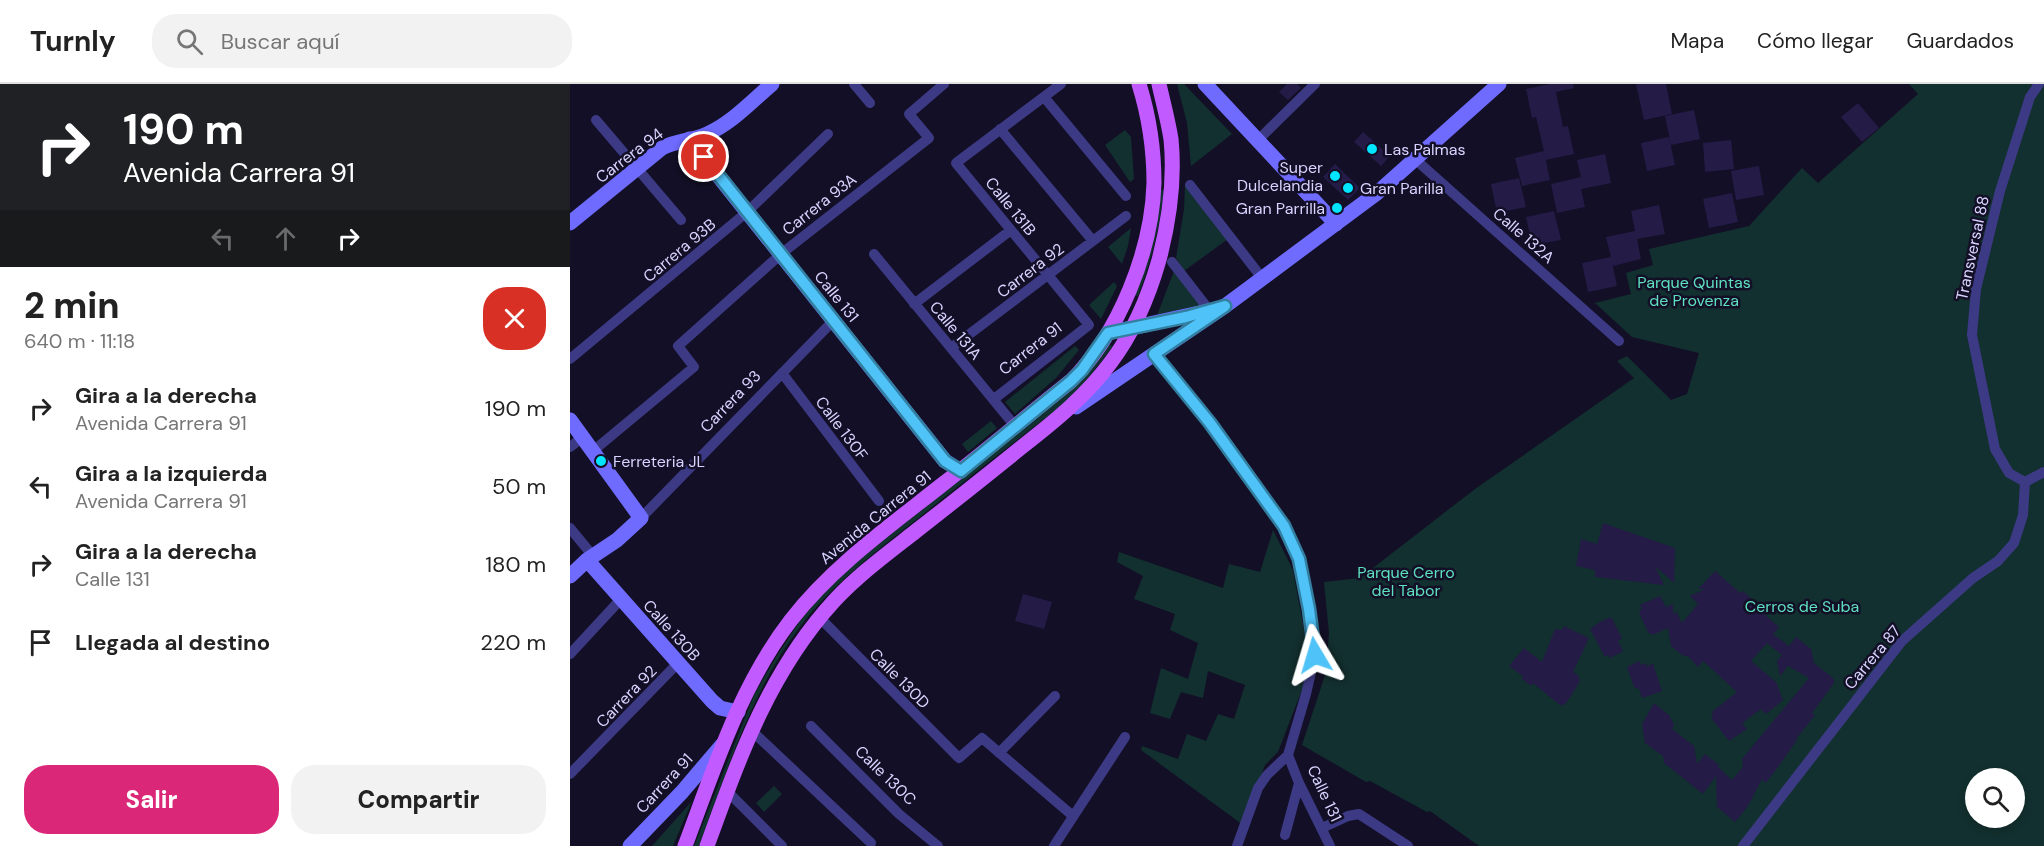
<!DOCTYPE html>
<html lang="es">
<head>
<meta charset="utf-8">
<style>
	body { margin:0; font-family:"DM Sans",sans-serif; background:#f2f2f2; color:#222; height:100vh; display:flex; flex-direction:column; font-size:22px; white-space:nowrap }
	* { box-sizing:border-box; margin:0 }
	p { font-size:20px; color:#767676 }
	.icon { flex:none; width:33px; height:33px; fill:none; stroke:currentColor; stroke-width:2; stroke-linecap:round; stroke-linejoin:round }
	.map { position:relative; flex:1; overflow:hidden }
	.side { display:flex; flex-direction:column; background:#fff; width:570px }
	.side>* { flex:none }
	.top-card { background:#202124; color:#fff; overflow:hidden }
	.tools { position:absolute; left:1395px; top:684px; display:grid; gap:12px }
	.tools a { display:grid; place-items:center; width:60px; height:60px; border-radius:50%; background:#fff; box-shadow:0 3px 9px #0003; font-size:30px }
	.pin { position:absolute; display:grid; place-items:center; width:51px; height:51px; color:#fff; margin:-26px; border:3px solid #fff; border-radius:50%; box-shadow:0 2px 6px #0007 }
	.me { position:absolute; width:66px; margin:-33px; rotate:353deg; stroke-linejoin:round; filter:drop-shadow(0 0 4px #0008) }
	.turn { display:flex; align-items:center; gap:21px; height:126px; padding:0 24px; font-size:27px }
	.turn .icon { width:78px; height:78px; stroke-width:2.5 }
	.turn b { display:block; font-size:42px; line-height:51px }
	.lanes { display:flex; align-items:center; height:57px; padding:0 24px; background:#0003; justify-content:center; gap:30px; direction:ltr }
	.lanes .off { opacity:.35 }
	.round { display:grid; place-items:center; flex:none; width:63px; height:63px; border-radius:24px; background:#f2f2f2 }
	.overview { display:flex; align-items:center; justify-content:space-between; height:102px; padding:0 24px }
	h1 { font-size:36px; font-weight:800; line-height:45px }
	.button { display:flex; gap:12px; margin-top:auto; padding:12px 24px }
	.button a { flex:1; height:69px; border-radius:24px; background:#db2777; color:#fff; font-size:24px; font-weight:800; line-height:69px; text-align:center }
	.button a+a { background:#f2f2f2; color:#222 }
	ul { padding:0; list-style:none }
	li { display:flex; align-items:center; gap:18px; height:78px; padding:0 24px }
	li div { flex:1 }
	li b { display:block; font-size:22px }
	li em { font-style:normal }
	header { display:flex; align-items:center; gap:36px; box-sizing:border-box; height:84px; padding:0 30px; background:#fff; border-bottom:2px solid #e0e0e0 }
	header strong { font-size:28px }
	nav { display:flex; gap:33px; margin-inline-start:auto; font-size:21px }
	.search { width:420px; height:54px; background:#f2f2f2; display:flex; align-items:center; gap:15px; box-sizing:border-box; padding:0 21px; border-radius:24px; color:#767676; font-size:22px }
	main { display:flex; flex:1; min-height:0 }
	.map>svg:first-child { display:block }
	.green { fill:#12302f; fill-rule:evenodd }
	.building { fill:#241b47 }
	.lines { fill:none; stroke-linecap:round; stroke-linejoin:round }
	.street { stroke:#3d3a85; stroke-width:10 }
	.secondary { stroke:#6f6bff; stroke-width:15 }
	.primary { stroke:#c25bff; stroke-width:15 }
	.route-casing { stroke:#337fa1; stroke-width:15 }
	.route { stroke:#4fc3f7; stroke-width:10 }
	.poi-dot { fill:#00e5ff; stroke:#130f26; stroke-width:2 }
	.labels { text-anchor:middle; stroke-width:5; stroke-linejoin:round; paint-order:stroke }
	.poi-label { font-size:16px; fill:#d9d4ff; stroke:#130f26; text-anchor:start }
	.street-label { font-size:16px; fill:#d9d4ff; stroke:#130f26 }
	.park-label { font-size:16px; fill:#5fe0c0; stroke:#130f26 }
</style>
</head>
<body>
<header>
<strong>Turnly</strong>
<div class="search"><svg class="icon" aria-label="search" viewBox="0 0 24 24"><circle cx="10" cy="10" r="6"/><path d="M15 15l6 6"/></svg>Buscar aquí</div>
<nav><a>Mapa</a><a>Cómo llegar</a><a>Guardados</a></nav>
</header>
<main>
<section class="side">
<div class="top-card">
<div class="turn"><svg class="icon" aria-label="right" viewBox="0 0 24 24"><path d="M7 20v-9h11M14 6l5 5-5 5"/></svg><div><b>190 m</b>Avenida Carrera 91</div></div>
<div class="lanes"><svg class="icon off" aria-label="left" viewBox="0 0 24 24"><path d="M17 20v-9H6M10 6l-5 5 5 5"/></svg><svg class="icon off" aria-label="ahead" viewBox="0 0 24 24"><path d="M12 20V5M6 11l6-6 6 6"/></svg><svg class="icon" aria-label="right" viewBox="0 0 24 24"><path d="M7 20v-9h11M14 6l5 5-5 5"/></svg></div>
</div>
<div class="overview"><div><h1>2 min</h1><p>640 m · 11:18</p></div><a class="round" style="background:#d93025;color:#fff"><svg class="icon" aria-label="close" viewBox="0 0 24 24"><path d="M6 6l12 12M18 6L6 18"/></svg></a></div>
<ul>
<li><svg class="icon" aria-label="right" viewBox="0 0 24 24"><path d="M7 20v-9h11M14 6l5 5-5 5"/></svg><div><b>Gira a la derecha</b><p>Avenida Carrera 91</p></div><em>190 m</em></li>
<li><svg class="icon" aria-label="left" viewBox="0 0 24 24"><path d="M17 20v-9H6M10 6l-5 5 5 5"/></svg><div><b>Gira a la izquierda</b><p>Avenida Carrera 91</p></div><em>50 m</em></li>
<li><svg class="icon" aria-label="right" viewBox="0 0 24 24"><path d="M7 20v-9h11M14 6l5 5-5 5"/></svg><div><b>Gira a la derecha</b><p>Calle 131</p></div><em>180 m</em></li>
<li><svg class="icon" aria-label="arrive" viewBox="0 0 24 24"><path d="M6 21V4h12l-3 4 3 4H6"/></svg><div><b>Llegada al destino</b></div><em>220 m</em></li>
</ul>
<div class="button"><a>Salir</a><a>Compartir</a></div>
</section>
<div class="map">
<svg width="1474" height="762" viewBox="0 0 1474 762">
	<rect width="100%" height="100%" fill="#130f26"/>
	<path class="green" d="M607,0H614L662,50L621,82L617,39Z
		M1339,0H1474V762H909L860,727L857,728L800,697L796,698L732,661L756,588L759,549L754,498L790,494L905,405L1064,294L1047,277L1057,272L1101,316L1117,310L1129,269L1062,253L1025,219L1061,210L1056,189L1083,181L1079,165L1179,142L1232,84L1248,99L1348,10ZM1406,694H1444V734H1406Z
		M555,46L561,53L564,95L560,98L535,61Z
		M615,100L658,155L614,187L606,174L614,125Z
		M590,106H594C590,143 581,177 568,212L564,211Z
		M561,144L558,162L552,180L538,163Z
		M604,187L632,223L586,234Z
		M544,198L547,202L531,235L519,221Z
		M539,261L543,262L512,302L491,322C444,358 397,395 351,432C309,465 266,497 233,539C182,604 157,687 129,762H124L184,611L206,573L230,537L258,503L295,471L466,336L509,299Z
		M505,262L509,266L486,294L445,330L435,318Z
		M421,337L427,344L398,368L392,360Z
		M703,446L723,486L737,562L733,603L708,668L695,681L673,741L571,666L572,662L608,675L617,650L636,657L648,630L664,635L675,601L638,587L633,614L611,608L600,635L580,629L591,584L618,595L628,559L600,546L605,530L564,515L573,492L547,478L549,468L653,504L659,480L690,488Z
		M204,702L212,710L194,728L186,719Z
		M122,717L103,762H82Z"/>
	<path class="building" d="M717,0H727L731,4L718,16L709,8Z
		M980,0H1003L1004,4L986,8L993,43L998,42L1004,70L976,76L966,33L962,34L956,5Z
		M1066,0H1096L1102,30L1074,36Z
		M1288,19L1309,44L1292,58L1271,33Z
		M1124,26L1130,55L1101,61L1095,32Z
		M793,48L820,72L811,82L784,58Z
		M1099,53L1105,81L1077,87L1071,59Z
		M1161,56L1164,85L1135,88L1133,59Z
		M974,67L980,96L952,102L945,74Z
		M1035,70L1041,99L1011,105L1015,123L987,129L981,100L1011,93L1007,76Z
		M765,80L790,104L778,116L753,93Z
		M1189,82L1194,111L1166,116L1161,87Z
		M949,94L956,123L927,129L921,100Z
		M1162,109L1168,138L1139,144L1133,115Z
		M1089,121L1095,150L1067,155L1071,175L1043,182L1036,153L1065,147L1061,127Z
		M984,127L991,156L962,161L956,133Z
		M1041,173L1047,202L1018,208L1012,179Z
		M1033,439L1105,464L1104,499L1085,482L1094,501L1025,493V486L1006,482L1011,455L1027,460Z
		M1145,487L1170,509L1173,507L1188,521L1186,523L1209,543L1203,550L1219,562L1226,553L1241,565L1244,579L1263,594L1264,599L1242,629L1245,631L1226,655L1227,656L1208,683L1196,699L1192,695L1178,722L1165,738L1147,723L1146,692L1133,710L1094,679L1093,672L1075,659L1072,640L1084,619L1099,631L1104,641L1102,645L1124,662L1127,680L1135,670L1149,681L1148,683L1162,696L1173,683L1172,675L1239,594L1218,582L1210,592L1207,577L1212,571L1197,559L1181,577L1206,598L1213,616L1196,630L1191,625L1172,639L1177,645L1159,657L1141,634L1143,631L1142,628L1167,608L1133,577L1128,583L1119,573L1112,571L1101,562L1098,544L1082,551L1081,549L1079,550L1069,529L1072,524L1070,521L1090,512L1096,523L1103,520V531L1106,527L1112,539L1128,520L1120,512L1135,505H1128Z
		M453,510L482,518L474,545L445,537Z
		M1041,533L1052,554L1048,557L1053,567L1040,574L1038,571L1035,573L1020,545L1030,538Z
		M994,542L1019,554L1003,588L1008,591L1010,597L995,621L993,620L991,622L963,599L961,602L951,594L953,592L939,582L954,564L972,578L985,545L992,546Z
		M1069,577L1071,581L1075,579L1077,582L1083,580L1092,607L1072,614L1069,605L1064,603L1057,583Z"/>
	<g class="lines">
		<path class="street" d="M284,0L300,19
			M474,13L556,112
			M26,36L111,136
			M430,45L523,157
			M688,56L745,0
			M846,76L1049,257
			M620,101L692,194
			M304,170L445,342
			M602,178L640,227
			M344,220L441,146
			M381,264L556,132
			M584,270L640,339L714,442L729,475L739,525L745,571L736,610L718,671L697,691L688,704L667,762
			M0,275L177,128L258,50
			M212,289L309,417
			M424,315L519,241L386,79L491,0
			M0,363L13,353
			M23,367L124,283L108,262L211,170L359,54L339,30L374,0
			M1455,398L1439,389L1425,365L1402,251L1406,205L1430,107L1460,13L1469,0
			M1455,398L1474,388
			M71,434L264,236
			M0,444L23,472
			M250,534L389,674L412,654L503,732
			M0,570L51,515
			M241,642L329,730L368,762
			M182,647L301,759
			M429,669L485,612
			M718,671L729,699L760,762
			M0,690L108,579
			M157,707L212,762
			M752,744L778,732L789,730L838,762
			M715,751L729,699
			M484,762L555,653
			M1173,762L1332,557L1403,494L1428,477L1444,459L1453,431L1455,398"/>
		<path class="secondary" d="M635,0L766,140
			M119,55L375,377L391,387
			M0,139L92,64C107,56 122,57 137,50C162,39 182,17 202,0
			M538,249L643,226
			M506,323L655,222L807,109L929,0
			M0,336L71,434L47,456L17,476L0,492
			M17,476L142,617L150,624L168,628
			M60,762L112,708L152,661"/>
		<path class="primary" d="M115,762C144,685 170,602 221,536C263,482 320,442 373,400C416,367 458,331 501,297C549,249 582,167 584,99C584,66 579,32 569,0
			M137,762C169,674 199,588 264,517C288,491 318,469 346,447C382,419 417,391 453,362C485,337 517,311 541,278C563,249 579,211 589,176C599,138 605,95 601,55C598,36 593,18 589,0"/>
	</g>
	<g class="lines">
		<g class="route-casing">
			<path id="route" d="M134,73L375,377L391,387L501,297L512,286L538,249L616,233L655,222L584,270L640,339L714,442L729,475L739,525L745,571"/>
		</g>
		<use href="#route" class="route"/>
	</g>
	<g class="poi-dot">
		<circle cx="802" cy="65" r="6"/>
		<circle cx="765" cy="92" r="6"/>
		<circle cx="778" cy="104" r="6"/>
		<circle cx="767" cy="124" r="6"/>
		<circle cx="31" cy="377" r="6"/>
	</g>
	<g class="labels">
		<g class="poi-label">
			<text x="814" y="71">Las Palmas</text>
			<text x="753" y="89" text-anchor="end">Super<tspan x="753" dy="18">Dulcelandia</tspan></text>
			<text x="790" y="110">Gran Parilla</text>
			<text x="755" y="130" text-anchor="end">Gran Parrilla</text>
			<text x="43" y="383">Ferreteria JL</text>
		</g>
		<g class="street-label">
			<text transform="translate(59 71) rotate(-37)" y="6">Carrera 94</text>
			<text transform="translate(249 120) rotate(-38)" y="6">Carrera 93A</text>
			<text transform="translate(441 122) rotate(51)" y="6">Calle 131B</text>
			<text transform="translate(954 151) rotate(41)" y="6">Calle 132A</text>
			<text transform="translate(1402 164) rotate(-78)" y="6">Transversal 88</text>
			<text transform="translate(109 166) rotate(-40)" y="6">Carrera 93B</text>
			<text transform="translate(460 186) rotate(-37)" y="6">Carrera 92</text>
			<text transform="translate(267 212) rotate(51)" y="6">Calle 131</text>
			<text transform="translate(386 246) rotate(50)" y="6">Calle 131A</text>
			<text transform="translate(460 264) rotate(-38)" y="6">Carrera 91</text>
			<text transform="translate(160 317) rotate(-46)" y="6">Carrera 93</text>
			<text transform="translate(272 344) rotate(53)" y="6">Calle 130F</text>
			<text transform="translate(305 433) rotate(-39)" y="6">Avenida Carrera 91</text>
			<text transform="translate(102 546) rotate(48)" y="6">Calle 130B</text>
			<text transform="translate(1302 573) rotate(-50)" y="6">Carrera 87</text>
			<text transform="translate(330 594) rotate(45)" y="6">Calle 130D</text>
			<text transform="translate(56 612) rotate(-46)" y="6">Carrera 92</text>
			<text transform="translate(316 691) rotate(44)" y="6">Calle 130C</text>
			<text transform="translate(94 699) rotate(-47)" y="6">Carrera 91</text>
			<text transform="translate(755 709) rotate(65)" y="6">Calle 131</text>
		</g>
		<g class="park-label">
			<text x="1124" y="204">Parque Quintas<tspan x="1124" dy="18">de Provenza</tspan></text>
			<text x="836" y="494">Parque Cerro<tspan x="836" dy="18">del Tabor</tspan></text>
			<text x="1232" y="528">Cerros de Suba</text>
		</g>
	</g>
</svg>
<div class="tools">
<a><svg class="icon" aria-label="search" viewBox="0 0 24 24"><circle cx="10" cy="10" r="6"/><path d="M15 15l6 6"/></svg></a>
</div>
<div class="pin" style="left:134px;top:73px;background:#d93025"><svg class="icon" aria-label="arrive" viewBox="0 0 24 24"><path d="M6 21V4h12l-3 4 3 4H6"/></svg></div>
<svg class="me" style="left:745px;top:571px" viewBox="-20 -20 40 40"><path d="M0-17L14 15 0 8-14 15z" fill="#4fc3f7" stroke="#fff" stroke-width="4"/></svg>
</div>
</main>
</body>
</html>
